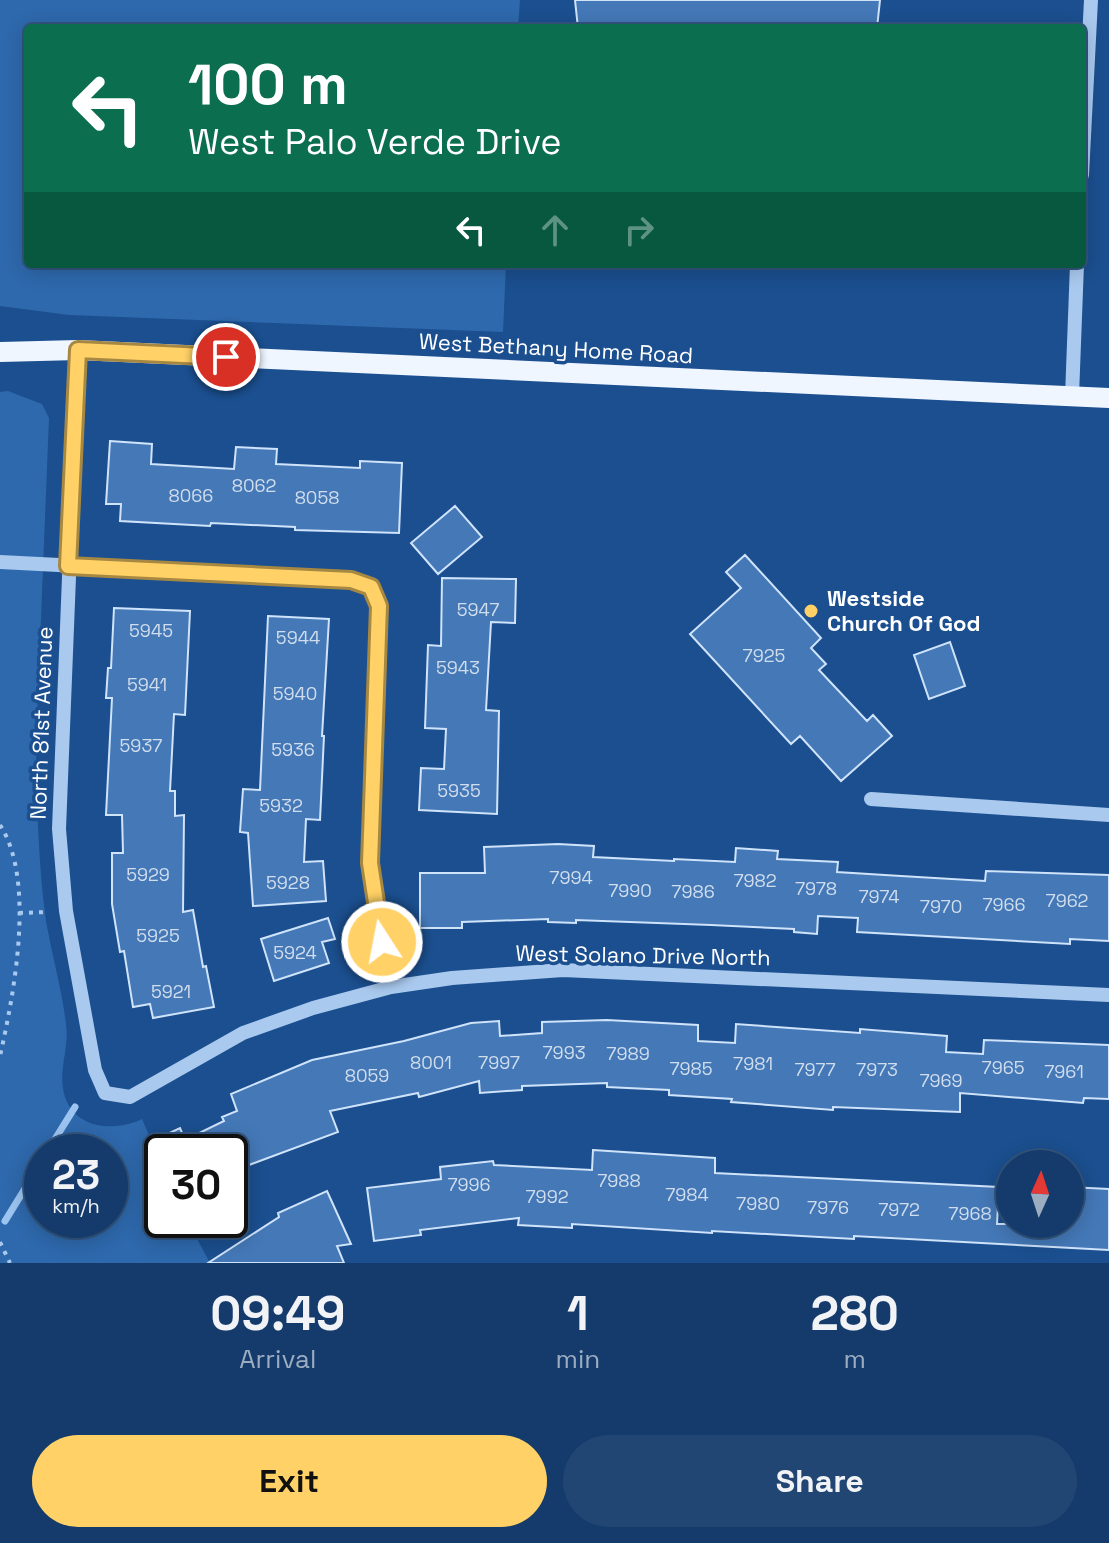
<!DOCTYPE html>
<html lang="en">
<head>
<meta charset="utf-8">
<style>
	body { margin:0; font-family:"Space Grotesk",sans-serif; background:#214673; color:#f1f3f6; height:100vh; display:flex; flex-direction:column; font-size:30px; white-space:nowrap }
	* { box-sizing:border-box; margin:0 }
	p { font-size:26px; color:#9dadc1 }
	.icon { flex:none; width:44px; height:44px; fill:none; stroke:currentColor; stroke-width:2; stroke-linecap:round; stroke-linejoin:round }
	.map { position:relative; height:1263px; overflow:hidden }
	.sheet { display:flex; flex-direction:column; background:#143b6b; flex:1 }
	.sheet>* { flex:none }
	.hud { position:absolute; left:24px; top:24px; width:1062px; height:244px; border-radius:8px; box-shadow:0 4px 20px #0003,0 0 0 2px #33557e; background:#0b6e4f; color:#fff; overflow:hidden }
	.needle { width:52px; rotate:3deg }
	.fabs { position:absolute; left:996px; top:1150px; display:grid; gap:16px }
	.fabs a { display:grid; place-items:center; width:88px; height:88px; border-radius:50%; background:#143b6b; box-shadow:0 4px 20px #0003,0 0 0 2px #33557e; font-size:40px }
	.speed { position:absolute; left:24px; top:1134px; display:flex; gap:16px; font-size:40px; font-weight:700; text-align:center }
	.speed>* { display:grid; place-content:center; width:104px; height:104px; border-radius:50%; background:#143b6b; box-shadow:0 4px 20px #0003,0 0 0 2px #33557e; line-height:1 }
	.speed small { font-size:20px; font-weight:400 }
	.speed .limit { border:4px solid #111; border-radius:12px; background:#fff; color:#111 }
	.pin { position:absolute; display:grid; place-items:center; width:68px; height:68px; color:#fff; margin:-34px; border:4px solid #fff; border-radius:50%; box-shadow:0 2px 8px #0007 }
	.me { position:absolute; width:88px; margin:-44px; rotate:349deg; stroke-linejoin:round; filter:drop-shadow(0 0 6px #0008) }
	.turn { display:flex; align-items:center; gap:28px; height:168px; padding:0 32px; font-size:36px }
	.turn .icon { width:104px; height:104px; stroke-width:2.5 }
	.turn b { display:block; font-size:56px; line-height:68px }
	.lanes { display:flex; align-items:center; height:76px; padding:0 32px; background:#0003; justify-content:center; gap:40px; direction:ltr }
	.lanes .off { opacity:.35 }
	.eta { display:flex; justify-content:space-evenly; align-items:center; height:136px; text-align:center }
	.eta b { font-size:48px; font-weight:600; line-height:56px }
	.cta { display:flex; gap:16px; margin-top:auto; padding:16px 32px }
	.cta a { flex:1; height:92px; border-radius:48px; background:#ffd166; color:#111; font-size:32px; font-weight:600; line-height:92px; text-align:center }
	.cta a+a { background:#214673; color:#f1f3f6 }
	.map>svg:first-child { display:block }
	.green { fill:#2e69ad; fill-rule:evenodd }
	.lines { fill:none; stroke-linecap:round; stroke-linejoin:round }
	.stream { stroke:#9cc4f0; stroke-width:7 }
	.building { fill:#4478b7; stroke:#cfe3fa; stroke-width:2 }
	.path { stroke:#a9c9ee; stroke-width:4; stroke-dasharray:4 6; stroke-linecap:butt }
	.minor { stroke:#a9c9ee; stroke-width:14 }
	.major { stroke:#f0f6ff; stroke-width:20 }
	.route-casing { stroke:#a68842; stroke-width:20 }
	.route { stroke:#ffd166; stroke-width:14 }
	.poi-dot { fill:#ffd166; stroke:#1b4f8f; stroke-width:3 }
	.labels { text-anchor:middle; stroke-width:7; stroke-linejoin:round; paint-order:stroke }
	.number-label { font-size:18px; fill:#d0dded }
	.street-label { font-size:22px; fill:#fff; stroke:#1b4f8f }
	.poi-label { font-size:22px; font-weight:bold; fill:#fff; stroke:#1b4f8f; text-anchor:start }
</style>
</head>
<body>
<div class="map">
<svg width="1109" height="1263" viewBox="0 0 1109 1263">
	<rect width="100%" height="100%" fill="#1b4f8f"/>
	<path class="green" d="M0,0H520L518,28H28V264H506L503,332L69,315L0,306Z
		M8,391L42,404L49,418L36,744C37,803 38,862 46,921C52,955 62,990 66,1024C70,1051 55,1075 67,1102C80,1130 118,1131 142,1119L162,1165V1220H187L210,1263H0V392ZM42,1152H110V1220H42Z"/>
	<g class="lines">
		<path class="stream" d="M47,1152L75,1107
			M5,1221L42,1161"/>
	</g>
	<path class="building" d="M575,0H880L877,28H578Z
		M110,441L152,444L151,464L234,469L236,447L277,449L276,464L360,468V461L402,463L399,533L295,530V527L211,523L210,526L120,521L121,504H106Z
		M455,506L482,537L438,574L411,543Z
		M745,555L821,638L811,648L826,664L819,670L867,721L873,715L892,736L841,781L800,736L791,744L690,634L741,588L726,572Z
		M442,578L516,579L515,623L491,622L486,710L499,711L497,814L419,810L421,768L444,769L446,729L425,728L428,645L441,646Z
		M114,608L190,611L185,715L174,714L170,791H175V816L184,815L183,912L193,910L203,967L206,966L214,1007L153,1018L150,1004L133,1007L124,951L120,952L112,904V853H123L122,815H106L112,698H106L108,668H111Z
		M268,616L329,619L322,736H324L320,820L306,819L304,862L323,861L326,901L253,906L248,833L240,832L243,789L260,790Z
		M950,642L965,686L929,699L914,655Z
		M558,844L594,846L593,857L674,861V859L735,862L736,848L778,851L777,859L838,862L837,872L901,876L985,881L986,871L1109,875V941L1070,939V944L857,932L858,918L818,916L817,934L794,932V929L711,925L576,920V923L548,922V919L462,922V928H420V873H485L484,847Z
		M328,918L335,939L322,942L329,963L274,981L261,939Z
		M607,1020L698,1025V1041L735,1043L736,1024L860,1033V1029L947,1036L946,1052L983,1054L984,1040L1109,1045V1099L1084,1098L1083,1103L960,1093V1112L833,1107V1110L731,1102L732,1099L669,1095V1090L607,1087V1083L522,1086V1090L480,1093L479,1081L419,1097L418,1093L330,1111L338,1132L230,1172V1152H159L167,1148L161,1137L180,1128L185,1140L224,1121L222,1117L237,1111L231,1094L312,1060L404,1041L471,1023L499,1021L500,1036L542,1033V1022Z
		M593,1150L715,1158V1173L999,1187L997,1224H1070V1187L1109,1189V1250L854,1236V1239L712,1231V1233L572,1224V1228L518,1225L519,1218L420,1230L421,1235L374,1241L367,1188L441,1179L440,1167L493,1161L494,1165L592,1170Z
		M327,1191L351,1244L337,1246L344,1263H208L279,1217L278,1213Z"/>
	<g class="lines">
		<path class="path" d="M0,825C36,880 14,994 0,1056
			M19,913L48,912
			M0,1242L10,1263"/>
		<path class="minor" d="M1082,175L1091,0
			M78,350L59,829L66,911L95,1070L105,1093L130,1097L243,1033L313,1008L391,987L452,978L563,970L1109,995
			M1072,396L1077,264
			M0,562L351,580L371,587L379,606L370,863L373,892L391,987
			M871,799L1109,815"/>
		<path class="major" d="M0,352L78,350L1109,398"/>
	</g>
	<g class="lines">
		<g class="route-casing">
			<path id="route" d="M226,357L78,350L68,566L351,580L371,587L379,606L370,863L382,942"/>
		</g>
		<use href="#route" class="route"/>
	</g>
	<circle class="poi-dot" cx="811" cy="611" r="8"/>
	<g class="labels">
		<g class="number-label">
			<text x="254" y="492">8062</text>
			<text x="191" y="502">8066</text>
			<text x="317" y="504">8058</text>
			<text x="478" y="616">5947</text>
			<text x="151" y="637">5945</text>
			<text x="298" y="644">5944</text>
			<text x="764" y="662">7925</text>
			<text x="458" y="674">5943</text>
			<text x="147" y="691">5941</text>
			<text x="295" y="700">5940</text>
			<text x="141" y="752">5937</text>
			<text x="293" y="756">5936</text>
			<text x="459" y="797">5935</text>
			<text x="281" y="812">5932</text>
			<text x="148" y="881">5929</text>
			<text x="571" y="884">7994</text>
			<text x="755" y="887">7982</text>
			<text x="288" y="889">5928</text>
			<text x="816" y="895">7978</text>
			<text x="630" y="897">7990</text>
			<text x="693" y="898">7986</text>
			<text x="879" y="903">7974</text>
			<text x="1067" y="907">7962</text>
			<text x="1004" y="911">7966</text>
			<text x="941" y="913">7970</text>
			<text x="158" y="942">5925</text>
			<text x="295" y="959">5924</text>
			<text x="171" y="998">5921</text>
			<text x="564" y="1059">7993</text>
			<text x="628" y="1060">7989</text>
			<text x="431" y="1069">8001</text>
			<text x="499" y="1069">7997</text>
			<text x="753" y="1070">7981</text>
			<text x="1003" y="1074">7965</text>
			<text x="691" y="1075">7985</text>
			<text x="815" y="1076">7977</text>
			<text x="877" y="1076">7973</text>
			<text x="1064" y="1078">7961</text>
			<text x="367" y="1082">8059</text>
			<text x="941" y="1087">7969</text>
			<text x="619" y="1187">7988</text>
			<text x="469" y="1191">7996</text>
			<text x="687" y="1201">7984</text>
			<text x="547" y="1203">7992</text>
			<text x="758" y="1210">7980</text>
			<text x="828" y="1214">7976</text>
			<text x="899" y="1216">7972</text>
			<text x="970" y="1220">7968</text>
		</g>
		<g class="street-label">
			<text transform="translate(556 348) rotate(3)" y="8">West Bethany Home Road</text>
			<text transform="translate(41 723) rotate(-88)" y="8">North 81st Avenue</text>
			<text transform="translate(643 955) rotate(1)" y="8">West Solano Drive North</text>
		</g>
		<g class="poi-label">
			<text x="827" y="606">Westside<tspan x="827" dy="25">Church Of God</tspan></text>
		</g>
	</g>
</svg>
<div class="fabs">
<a><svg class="needle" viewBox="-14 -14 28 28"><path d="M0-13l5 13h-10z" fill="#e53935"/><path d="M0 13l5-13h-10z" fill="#9dadc1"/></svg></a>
</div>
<div class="speed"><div>23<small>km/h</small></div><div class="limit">30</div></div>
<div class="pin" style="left:226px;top:357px;background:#d93025"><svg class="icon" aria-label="arrive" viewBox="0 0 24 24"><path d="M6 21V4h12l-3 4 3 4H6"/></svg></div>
<svg class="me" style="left:382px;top:942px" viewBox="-20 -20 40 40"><circle r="17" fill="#ffd166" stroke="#fff" stroke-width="3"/><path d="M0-11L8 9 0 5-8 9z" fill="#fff"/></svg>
<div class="hud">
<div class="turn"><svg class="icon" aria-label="left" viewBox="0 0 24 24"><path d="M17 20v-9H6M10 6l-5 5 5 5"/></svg><div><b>100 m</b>West Palo Verde Drive</div></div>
<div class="lanes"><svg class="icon" aria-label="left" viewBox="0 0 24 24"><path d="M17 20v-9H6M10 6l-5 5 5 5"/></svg><svg class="icon off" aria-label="ahead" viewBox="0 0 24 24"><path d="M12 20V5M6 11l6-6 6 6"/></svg><svg class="icon off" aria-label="right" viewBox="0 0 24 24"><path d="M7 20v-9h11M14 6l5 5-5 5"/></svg></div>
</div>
</div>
<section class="sheet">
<div class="eta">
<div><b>09:49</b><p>Arrival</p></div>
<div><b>1</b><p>min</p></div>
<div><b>280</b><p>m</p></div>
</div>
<div class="cta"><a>Exit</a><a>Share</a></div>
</section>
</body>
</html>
